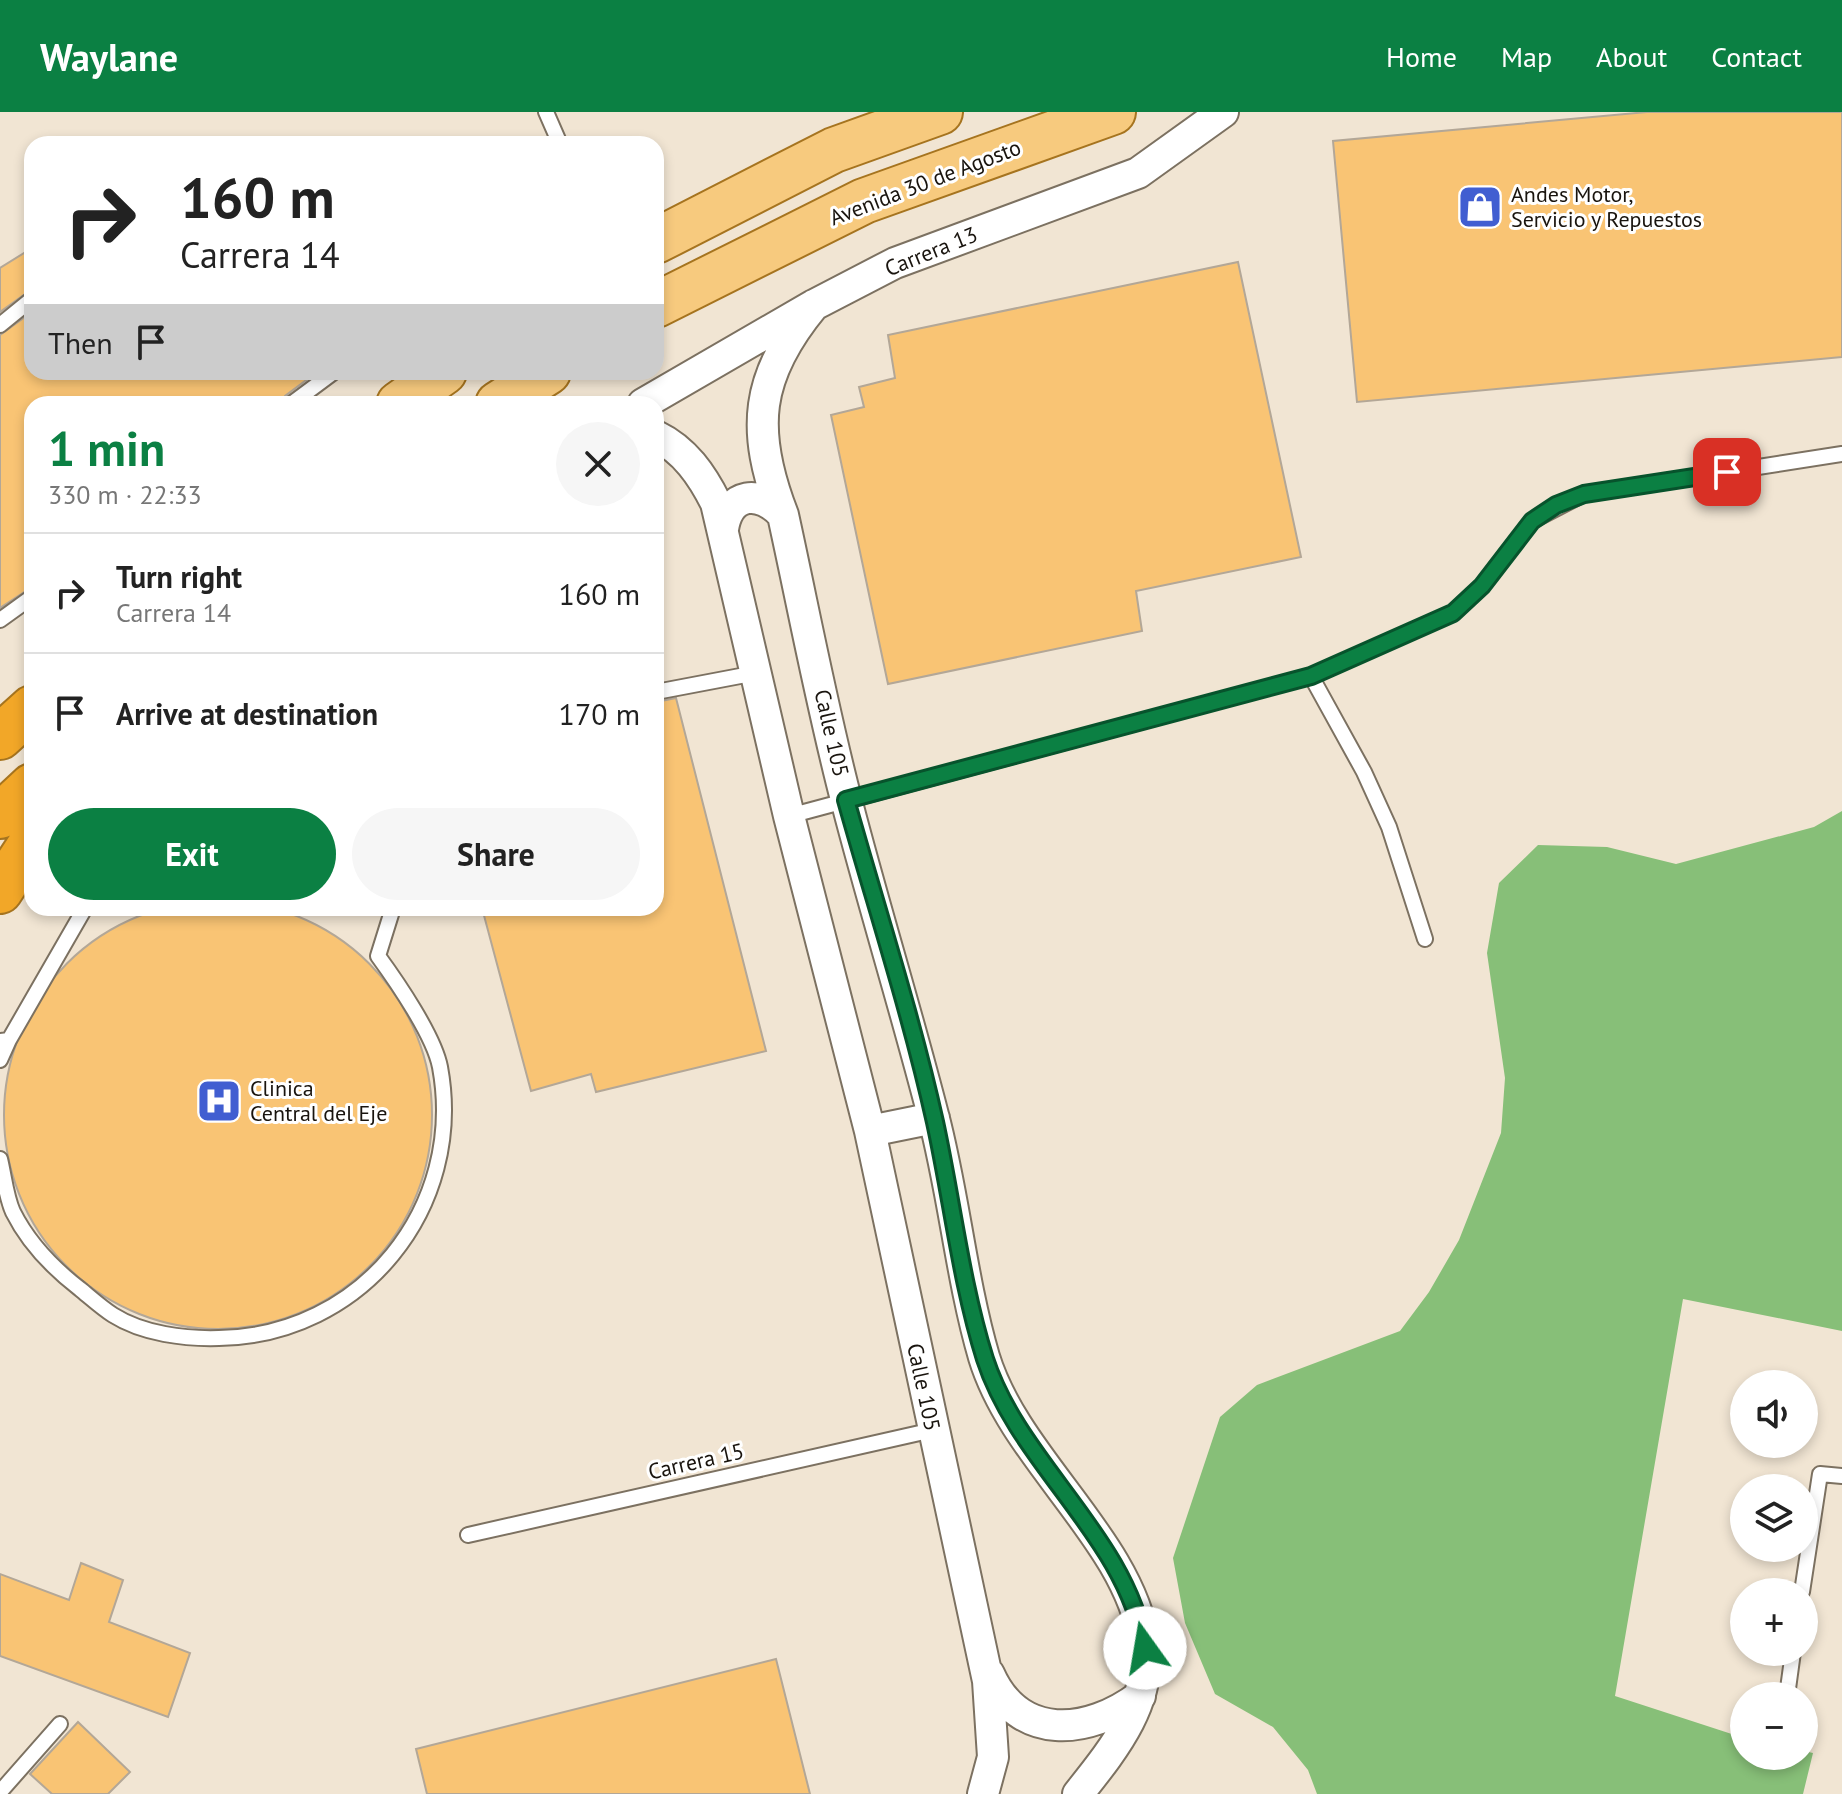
<!DOCTYPE html>
<html lang="en">
<head>
<meta charset="utf-8">
<style>
	body { margin:0; font-family:"PT Sans",sans-serif; background:#f6f6f6; color:#222; height:100vh; display:flex; flex-direction:column; font-size:30px; white-space:nowrap }
	* { box-sizing:border-box; margin:0 }
	p { font-size:26px; color:#767676 }
	.icon { flex:none; width:44px; height:44px; fill:none; stroke:currentColor; stroke-width:2; stroke-linecap:round; stroke-linejoin:round }
	.map { position:relative; flex:1; overflow:hidden }
	.details { position:absolute; left:24px; top:284px; width:640px; height:520px; display:flex; flex-direction:column; background:#fff; border-radius:24px; box-shadow:0 4px 12px #0003 }
	.details>* { flex:none }
	.top-card { position:absolute; left:24px; top:24px; width:640px; height:244px; border-radius:24px; box-shadow:0 4px 12px #0003; background:#fff; color:#222; overflow:hidden }
	.tools { position:absolute; left:1730px; top:1258px; display:grid; gap:16px }
	.tools a { display:grid; place-items:center; width:88px; height:88px; border-radius:50%; background:#fff; box-shadow:0 4px 12px #0003; font-size:40px }
	.pin { position:absolute; display:grid; place-items:center; width:68px; height:68px; color:#fff; margin:-34px; border-radius:16px; box-shadow:0 4px 12px #0006 }
	.me { position:absolute; width:88px; margin:-44px; rotate:347deg; stroke-linejoin:round; filter:drop-shadow(0 0 6px #0008) }
	.turn { display:flex; align-items:center; gap:28px; height:168px; padding:0 24px; font-size:36px }
	.turn .icon { width:104px; height:104px; stroke-width:2.5 }
	.turn b { display:block; font-size:56px; line-height:68px }
	.then { display:flex; align-items:center; height:76px; padding:0 24px; background:#0003; gap:16px; font-size:30px }
	.round { display:grid; place-items:center; flex:none; width:84px; height:84px; border-radius:42px; background:#f6f6f6 }
	.summary { display:flex; align-items:center; justify-content:space-between; height:136px; padding:0 24px }
	h1 { font-size:48px; font-weight:700; line-height:60px; color:#0b8043 }
	.cta { display:flex; gap:16px; margin-top:auto; padding:16px 24px }
	.cta a { flex:1; height:92px; border-radius:48px; background:#0b8043; color:#fff; font-size:32px; font-weight:700; line-height:92px; text-align:center }
	.cta a+a { background:#f6f6f6; color:#222 }
	ul { padding:0; list-style:none }
	li { display:flex; align-items:center; gap:24px; height:120px; padding:0 24px; border-top:2px solid #e0e0e0 }
	li div { flex:1 }
	li b { display:block; font-size:30px }
	li em { font-style:normal }
	header { display:flex; align-items:center; gap:48px; box-sizing:border-box; height:112px; padding:0 40px; background:#0b8043; color:#fff }
	header strong { font-size:38px }
	nav { display:flex; gap:44px; margin-inline-start:auto; font-size:28px }
	.map>svg:first-child { display:block }
	.forest { fill:#87bf78 }
	.building { fill:#f9c474; stroke:#b3a797; stroke-width:2 }
	.lines { fill:none; stroke-linecap:round; stroke-linejoin:round }
	.lane-casing { stroke:#7c7161; stroke-width:18 }
	.street-casing { stroke:#7c7161; stroke-width:34 }
	.primary-casing { stroke:#a6741f; stroke-width:48 }
	.highway-casing { stroke:#a6741f; stroke-width:48 }
	.lane { stroke:#fff; stroke-width:14 }
	.street { stroke:#fff; stroke-width:30 }
	.primary { stroke:#f7ca7e; stroke-width:44 }
	.highway { stroke:#f2a728; stroke-width:44 }
	.route-casing { stroke:#07532c; stroke-width:20 }
	.route { stroke:#0b8043; stroke-width:14 }
	.labels { text-anchor:middle; stroke-width:6; stroke-linejoin:round; paint-order:stroke }
	.street-label { font-size:22px; fill:#19140e; stroke:#fff }
	.poi-label { font-size:22px; fill:#19140e; stroke:#fff; text-anchor:start }
</style>
</head>
<body>
<header>
<strong>Waylane</strong>
<nav><a>Home</a><a>Map</a><a>About</a><a>Contact</a></nav>
</header>
<div class="map">
<svg width="1842" height="1682" viewBox="0 0 1842 1682">
	<rect width="100%" height="100%" fill="#f1e5d3"/>
	<path class="forest" d="M1842,699V1219L1683,1187L1615,1584L1744,1626V1644H1804V1639L1813,1641L1803,1682H1317L1308,1658L1273,1615L1215,1582L1185,1511L1173,1446L1220,1305L1257,1273L1400,1219L1429,1180L1459,1128L1501,1021L1505,966L1487,841L1499,771L1538,733L1607,735L1676,752L1814,715Z"/>
	<path class="building" d="M1647,0H1842V245L1357,290L1333,29Z
		M32,136V177L0,200V156Z
		M1238,150L1301,445L1136,479L1142,519L888,572L831,303L864,295L859,275L895,266L888,223Z
		M32,200V260H317L285,284L281,292H32V475L0,496V223Z
		M676,586L766,939L596,980L591,962L531,979L482,796H656V590Z
		M4 1003a214 214 0 1 1 428 0a214 214 0 1 1-428 0Z
		M81,1451L123,1468L109,1510L190,1541L168,1605L0,1544V1462L69,1488Z
		M776,1547L810,1682H427L416,1637Z
		M78,1610L130,1660L108,1682H52L30,1662Z"/>
	<g class="lines">
		<g class="lane-casing">
			<path id="lane" d="M546,0L560,32
				M0,213L32,187
				M291,292L334,260
				M0,508L32,485
				M1311,564L1364,660L1389,715L1425,827
				M656,580L756,561
				M789,704L1311,564L1453,501L1482,474L1532,409L1584,382L1842,342
				M0,929L9,928L85,796
				M0,948L9,928
				M0,1047C4,1063 6,1085 13,1100C28,1130 54,1157 80,1177C91,1186 102,1196 113,1203C143,1222 185,1227 219,1226C361,1224 466,1096 440,955C434,924 397,870 378,844L393,796
				M468,1423L933,1318
				M1802,1480L1820,1362L1842,1364
				M1787,1584L1793,1540
				M0,1680L60,1612"/>
		</g>
		<g class="street-casing">
			<path id="street" d="M814,193C755,264 750,318 783,403C804,499 822,596 847,691C874,795 906,898 933,1003C954,1082 961,1166 984,1245C1015,1347 1129,1428 1144,1530C1153,1590 1113,1638 1078,1682
				M643,292L814,193L895,151L1138,61L1223,0
				M656,324C685,338 702,363 716,391L789,704L870,1019L988,1569L993,1645L983,1682
				M723,417C729,380 760,377 783,403
				M870,1019L934,1006
				M989,1562C1019,1630 1088,1623 1140,1584"/>
		</g>
		<g class="primary-casing">
			<path id="primary" d="M656,129L834,38L940,0
				M656,193L864,89L1113,0
				M399,292L444,260
				M498,292L548,260"/>
		</g>
		<g class="highway-casing">
			<path id="highway" d="M0,625L32,596
				M0,704L32,674
				M0,779L32,730"/>
		</g>
		<use href="#lane" class="lane"/>
		<use href="#street" class="street"/>
		<use href="#primary" class="primary"/>
		<use href="#highway" class="highway"/>
	</g>
	<g class="lines">
		<g class="route-casing">
			<path id="route" d="M1145,1536C1127,1425 1019,1352 985,1247C961,1171 952,1088 935,1010C911,902 876,795 846,688L1311,564L1453,501L1482,474L1532,409L1556,393L1584,382L1727,360"/>
		</g>
		<use href="#route" class="route"/>
	</g>
	<defs>
		<g id="shop-square" transform="scale(2.3)"><rect x="-9" y="-9" width="18" height="18" rx="4" fill="#415ed1" stroke="#fff"/><path d="M-5-2.5h2.3a2.7 3.5 0 0 1 5.4 0H5L5.5 6h-11ZM-1.5-2.5h3a1.5 2.3 0 0 0-3 0Z" fill="#fff"/></g>
		<g id="hospital-square" transform="scale(2.3)"><rect x="-9" y="-9" width="18" height="18" rx="4" fill="#415ed1" stroke="#fff"/><path d="M-5-5h3v3.5h4V-5h3V5h-3V1.5h-4V5h-3Z" fill="#fff"/></g>
	</defs>
	<g fill-rule="evenodd">
		<use href="#shop-square" x="1480" y="95"/>
		<use href="#hospital-square" x="219" y="989"/>
	</g>
	<g class="labels">
		<g class="street-label">
			<text transform="translate(925 70) rotate(-21)" y="8">Avenida 30 de Agosto</text>
			<text transform="translate(931 139) rotate(-22)" y="8">Carrera 13</text>
			<text transform="translate(832 621) rotate(77)" y="8">Calle 105</text>
			<text transform="translate(924 1275) rotate(78)" y="8">Calle 105</text>
			<text transform="translate(696 1349) rotate(-13)" y="8">Carrera 15</text>
		</g>
		<g class="poi-label">
			<text x="1511" y="90">Andes Motor,<tspan x="1511" dy="25">Servicio y Repuestos</tspan></text>
			<text x="250" y="984">Clinica<tspan x="250" dy="25">Central del Eje</tspan></text>
		</g>
	</g>
</svg>
<div class="tools">
<a><svg class="icon" aria-label="sound" viewBox="0 0 24 24"><path d="M4 9h4l5-4v14l-5-4H4zM17 9q2 3 0 6"/></svg></a>
<a><svg class="icon" aria-label="layers" viewBox="0 0 24 24"><path d="M12 4l9 5-9 5-9-5zM3 14l9 5 9-5"/></svg></a>
<a>+</a>
<a>−</a>
</div>
<div class="pin" style="left:1727px;top:360px;background:#d93025"><svg class="icon" aria-label="arrive" viewBox="0 0 24 24"><path d="M6 21V4h12l-3 4 3 4H6"/></svg></div>
<svg class="me" style="left:1145px;top:1536px" viewBox="-20 -20 40 40"><circle r="19" fill="#fff"/><path d="M0-13L10 11 0 6-10 11z" fill="#0b8043"/></svg>
<div class="top-card">
<div class="turn"><svg class="icon" aria-label="right" viewBox="0 0 24 24"><path d="M7 20v-9h11M14 6l5 5-5 5"/></svg><div><b>160 m</b>Carrera 14</div></div>
<div class="then">Then<svg class="icon" aria-label="arrive" viewBox="0 0 24 24"><path d="M6 21V4h12l-3 4 3 4H6"/></svg></div>
</div>
<section class="details">
<div class="summary"><div><h1>1 min</h1><p>330 m · 22:33</p></div><a class="round"><svg class="icon" aria-label="close" viewBox="0 0 24 24"><path d="M6 6l12 12M18 6L6 18"/></svg></a></div>
<ul>
<li><svg class="icon" aria-label="right" viewBox="0 0 24 24"><path d="M7 20v-9h11M14 6l5 5-5 5"/></svg><div><b>Turn right</b><p>Carrera 14</p></div><em>160 m</em></li>
<li><svg class="icon" aria-label="arrive" viewBox="0 0 24 24"><path d="M6 21V4h12l-3 4 3 4H6"/></svg><div><b>Arrive at destination</b></div><em>170 m</em></li>
</ul>
<div class="cta"><a>Exit</a><a>Share</a></div>
</section>
</div>
</body>
</html>
